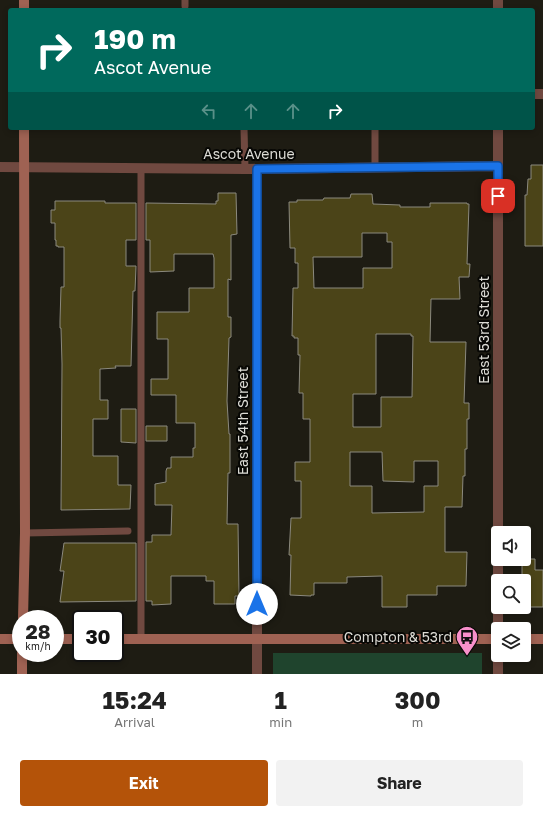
<!DOCTYPE html>
<html lang="en">
<head>
<meta charset="utf-8">
<style>
	body { margin:0; font-family:"Golos Text",sans-serif; background:#f2f2f2; color:#222; height:100vh; display:flex; flex-direction:column; font-size:15px; white-space:nowrap }
	* { box-sizing:border-box; margin:0 }
	p { font-size:13px; color:#767676 }
	.icon { flex:none; width:22px; height:22px; fill:none; stroke:currentColor; stroke-width:2; stroke-linecap:round; stroke-linejoin:round }
	.map { position:relative; height:674px; overflow:hidden }
	.sheet { display:flex; flex-direction:column; background:#fff; flex:1 }
	.sheet>* { flex:none }
	.hud { position:absolute; left:8px; top:8px; width:527px; height:122px; border-radius:4px; box-shadow:0 2px 6px #0003; background:#00695c; color:#fff; overflow:hidden }
	.fabs { position:absolute; left:491px; top:526px; display:grid; gap:8px }
	.fabs a { display:grid; place-items:center; width:40px; height:40px; border-radius:4px; background:#fff; box-shadow:0 2px 6px #0003; font-size:20px }
	.speed { position:absolute; left:12px; top:610px; display:flex; gap:8px; font-size:20px; font-weight:700; text-align:center }
	.speed>* { display:grid; place-content:center; width:52px; height:52px; border-radius:50%; background:#fff; box-shadow:0 2px 6px #0003; line-height:1 }
	.speed small { font-size:10px; font-weight:400 }
	.speed .limit { border:2px solid #111; border-radius:6px; background:#fff; color:#111 }
	.pin { position:absolute; display:grid; place-items:center; width:34px; height:34px; color:#fff; margin:-17px; border-radius:8px; box-shadow:0 2px 6px #0006 }
	.me { position:absolute; width:44px; margin:-22px; rotate:0deg; stroke-linejoin:round; filter:drop-shadow(0 0 3px #0008) }
	.turn { display:flex; align-items:center; gap:14px; height:84px; padding:0 20px; font-size:18px }
	.turn .icon { width:52px; height:52px; stroke-width:2.5 }
	.turn b { display:block; font-size:28px; line-height:34px }
	.lanes { display:flex; align-items:center; height:38px; padding:0 20px; background:#0003; justify-content:center; gap:20px; direction:ltr }
	.lanes .off { opacity:.35 }
	.eta { display:flex; justify-content:space-evenly; align-items:center; height:68px; text-align:center }
	.eta b { font-size:24px; font-weight:700; line-height:28px }
	.button { display:flex; gap:8px; margin-top:auto; padding:8px 20px }
	.button a { flex:1; height:46px; border-radius:4px; background:#b45309; color:#fff; font-size:16px; font-weight:700; line-height:46px; text-align:center }
	.button a+a { background:#f2f2f2; color:#222 }
	.map>svg:first-child { display:block }
	.green { fill:#1f442d }
	.building { fill:#4b4418; stroke:#8b897e; fill-rule:evenodd }
	.lines { fill:none; stroke-linecap:round; stroke-linejoin:round }
	.lane { stroke:#704940; stroke-width:7 }
	.street { stroke:#704940; stroke-width:10 }
	.secondary { stroke:#9f6253; stroke-width:10 }
	.route-casing { stroke:#114b97; stroke-width:10 }
	.route { stroke:#1a73e8; stroke-width:7 }
	.labels { text-anchor:middle; stroke-width:4; stroke-linejoin:round; paint-order:stroke }
	.street-label { font-size:14px; fill:#dcdbd5; stroke:#070704 }
	.poi-label { font-size:14px; fill:#dcdbd5; stroke:#070704; text-anchor:end }
</style>
</head>
<body>
<div class="map">
<svg width="543" height="674" viewBox="0 0 543 674">
	<rect width="100%" height="100%" fill="#1e1c13"/>
	<path class="green" d="M273,653H482V674H273Z"/>
	<path class="building" d="M531,165H543V246H525V195H527L528,179H531Z
		M218,193H236L237,234L231,235V280L228,279V317H231V337L229,338L227,401L229,434H230V473H228L227,524H238L239,596H235V604H214V581H206V576H171V604L152,605V601H146V542H152V535H171L172,505H155V484L166,482V471L167,468H171V457H193V448H195V423H176V395H151V379H168V339H157V312H189V288H214V258L213,254H174V271L150,272V240H146V203L216,204V201H218Z
		M351,194H372L373,204L400,205V207H430V203H467V204H469L467,264H470L469,277H459L460,299H431L430,342H466L464,403H469V419H467V449H465V476H463L462,507H445V552H467L466,586H437V595H407V607H382V576L347,577V583H314V595H311V596L290,595L291,555H289L291,518H301V481H295V462H310V419H303V393H299L300,355H298V338H294V336H292L293,288H298V263H295V248H290L289,202H297V200H323L324,198H350ZM362,233H387V242H392V268H363V288H314L313,257H362ZM376,334H411V336H413L412,397H381V427H353V394H376ZM350,452H382L383,481L414,482V461H438V486H424V512L372,513V486H350Z
		M55,201H105V203H136V240H126V266H136L135,291H133L131,366H115L116,368L100,369V400H108V419H93V456H118V485H131L130,509L61,510L62,364L61,328H60V321L61,287H64V247H58V246H56V240H55V223H51V210H55Z
		M121,409H136V443L121,442Z
		M146,426H167V441H146Z
		M64,543H136V601L60,602L64,571H60Z
		M522,559H535V570H543V607H524V581H522Z"/>
	<g class="lines">
		<path class="lane" d="M185,0V6
			M244,128L245,169
			M375,128V168
			M141,168V639
			M25,533L128,531"/>
		<path class="street" d="M498,0V10
			M533,94H543
			M498,128V533
			M0,167L245,169L498,166
			M257,169V674
			M498,559V581
			M498,607V629
			M498,674V646"/>
		<path class="secondary" d="M24,0V10
			M23,619L25,533L24,128
			M0,639H21
			M55,639H81
			M115,639H498
			M524,639H543
			M22,674V653"/>
	</g>
	<g class="lines">
		<g class="route-casing">
			<path id="route" d="M257,604V169L498,166V196"/>
		</g>
		<use href="#route" class="route"/>
	</g>
	<defs>
		<g id="bus-pin" transform="scale(1.15)"><path d="M0 17L-7.5 6A9.5 9.5 0 1 1 7.5 6Z" fill="#f890cb" stroke="#070704"/><path d="M-5-6H5V4H4V6H2V4H-2V6H-4V4H-5ZM-3.5-4V0h7V-4ZM-3.5 1.2v1.5H-2V1.2ZM2 1.2v1.5H3.5V1.2Z" fill="#111"/></g>
	</defs>
	<g fill-rule="evenodd">
		<use href="#bus-pin" x="467" y="637"/>
	</g>
	<g class="labels">
		<g class="street-label">
			<text x="249" y="159">Ascot Avenue</text>
			<text transform="translate(484 330) rotate(-90)" y="5">East 53rd Street</text>
			<text transform="translate(243 421) rotate(-90)" y="5">East 54th Street</text>
		</g>
		<g class="poi-label">
			<text x="452" y="642">Compton &amp; 53rd</text>
		</g>
	</g>
</svg>
<div class="fabs">
<a><svg class="icon" aria-label="sound" viewBox="0 0 24 24"><path d="M4 9h4l5-4v14l-5-4H4zM17 9q2 3 0 6"/></svg></a>
<a><svg class="icon" aria-label="search" viewBox="0 0 24 24"><circle cx="10" cy="10" r="6"/><path d="M15 15l6 6"/></svg></a>
<a><svg class="icon" aria-label="layers" viewBox="0 0 24 24"><path d="M12 4l9 5-9 5-9-5zM3 14l9 5 9-5"/></svg></a>
</div>
<div class="speed"><div>28<small>km/h</small></div><div class="limit">30</div></div>
<div class="pin" style="left:498px;top:196px;background:#d93025"><svg class="icon" aria-label="arrive" viewBox="0 0 24 24"><path d="M6 21V4h12l-3 4 3 4H6"/></svg></div>
<svg class="me" style="left:257px;top:604px" viewBox="-20 -20 40 40"><circle r="19" fill="#fff"/><path d="M0-13L10 11 0 6-10 11z" fill="#1a73e8"/></svg>
<div class="hud">
<div class="turn"><svg class="icon" aria-label="right" viewBox="0 0 24 24"><path d="M7 20v-9h11M14 6l5 5-5 5"/></svg><div><b>190 m</b>Ascot Avenue</div></div>
<div class="lanes"><svg class="icon off" aria-label="left" viewBox="0 0 24 24"><path d="M17 20v-9H6M10 6l-5 5 5 5"/></svg><svg class="icon off" aria-label="ahead" viewBox="0 0 24 24"><path d="M12 20V5M6 11l6-6 6 6"/></svg><svg class="icon off" aria-label="ahead" viewBox="0 0 24 24"><path d="M12 20V5M6 11l6-6 6 6"/></svg><svg class="icon" aria-label="right" viewBox="0 0 24 24"><path d="M7 20v-9h11M14 6l5 5-5 5"/></svg></div>
</div>
</div>
<section class="sheet">
<div class="eta">
<div><b>15:24</b><p>Arrival</p></div>
<div><b>1</b><p>min</p></div>
<div><b>300</b><p>m</p></div>
</div>
<div class="button"><a>Exit</a><a>Share</a></div>
</section>
</body>
</html>
